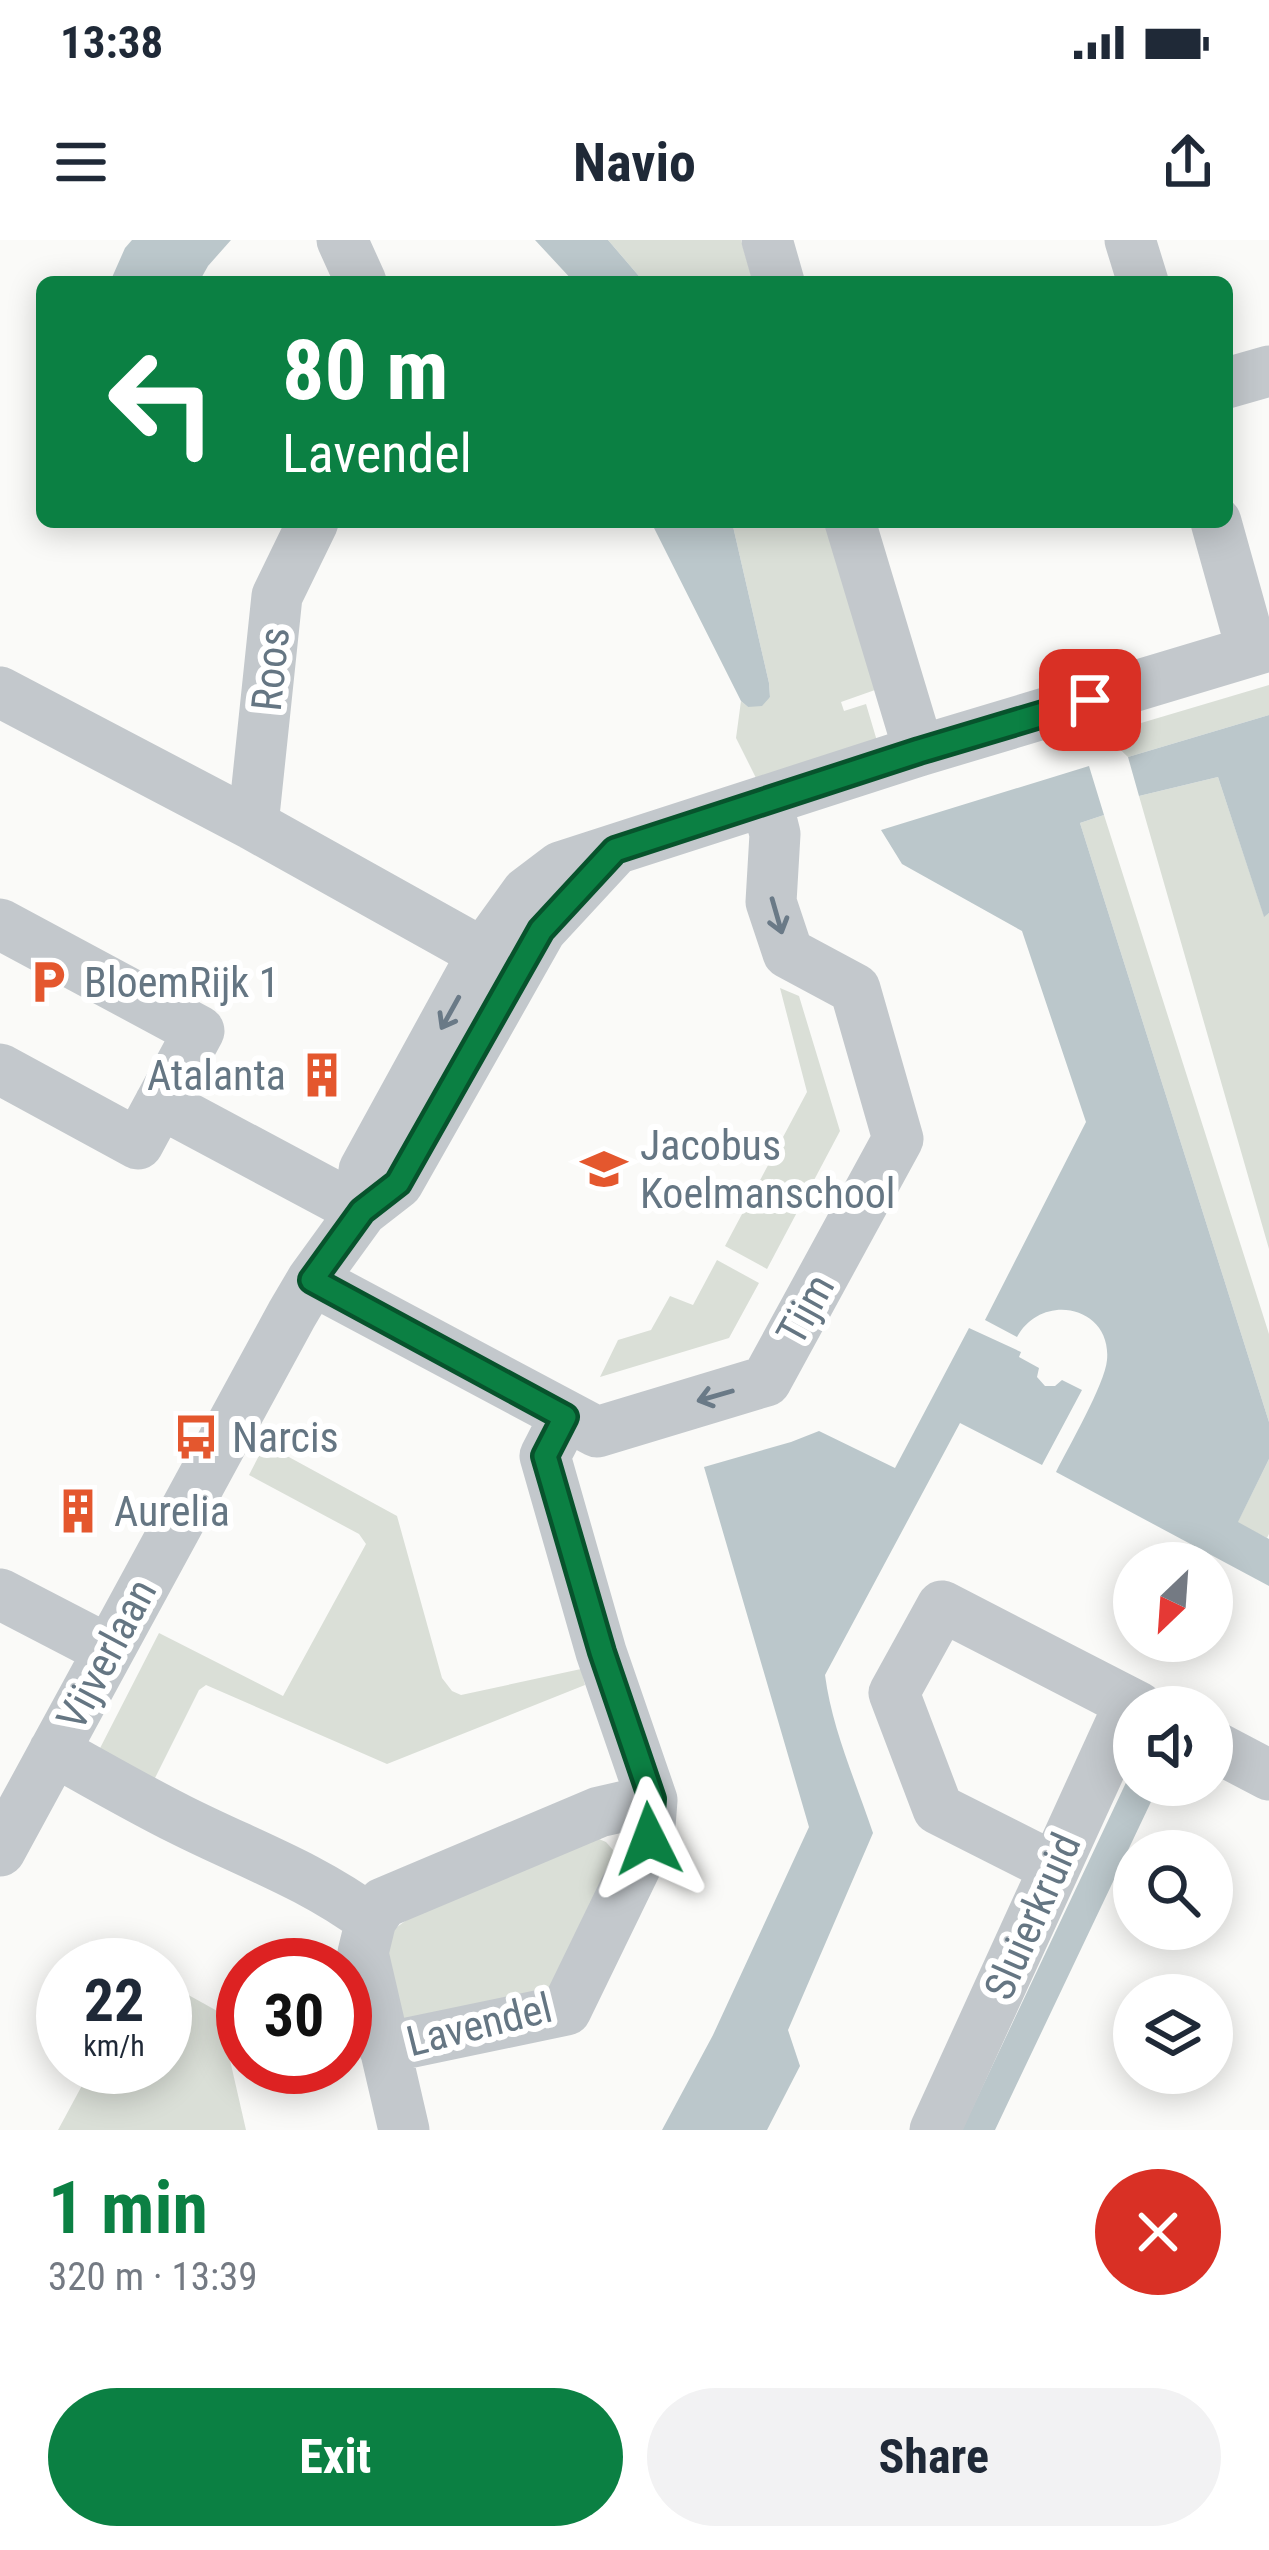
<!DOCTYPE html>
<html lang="en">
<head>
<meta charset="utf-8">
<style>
	body { margin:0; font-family:"Roboto Condensed",sans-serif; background:#f2f2f3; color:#1f2937; height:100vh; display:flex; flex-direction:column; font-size:45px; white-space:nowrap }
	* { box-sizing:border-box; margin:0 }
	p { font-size:39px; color:#747a83 }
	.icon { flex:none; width:66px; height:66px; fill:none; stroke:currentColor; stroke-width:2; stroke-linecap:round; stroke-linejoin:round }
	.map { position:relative; height:1890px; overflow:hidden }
	.panel { display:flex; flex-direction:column; background:#fff; flex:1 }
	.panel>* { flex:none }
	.banner { position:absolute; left:36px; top:36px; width:1197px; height:252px; border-radius:18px; box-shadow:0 6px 30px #0003; background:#0b8043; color:#fff; overflow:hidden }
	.needle { width:78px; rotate:205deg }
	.buttons { position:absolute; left:1113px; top:1302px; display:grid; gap:24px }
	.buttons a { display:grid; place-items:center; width:120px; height:120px; border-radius:50%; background:#fff; box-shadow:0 6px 30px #0003; font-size:60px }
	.speed { position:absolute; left:36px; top:1698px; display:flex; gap:24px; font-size:60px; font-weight:700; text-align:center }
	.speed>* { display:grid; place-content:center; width:156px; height:156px; border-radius:50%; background:#fff; box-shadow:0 6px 30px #0003; line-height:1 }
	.speed small { font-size:30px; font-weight:400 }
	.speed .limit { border:18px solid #d22; background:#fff; color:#111 }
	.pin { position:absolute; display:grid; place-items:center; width:102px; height:102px; color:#fff; margin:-51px; border-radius:24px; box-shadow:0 6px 18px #0006 }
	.me { position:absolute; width:132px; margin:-66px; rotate:357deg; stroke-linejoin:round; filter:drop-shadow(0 0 9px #0008) }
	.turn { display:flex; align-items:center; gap:42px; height:252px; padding:0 48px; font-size:54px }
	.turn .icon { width:156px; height:156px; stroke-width:2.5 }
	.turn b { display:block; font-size:84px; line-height:102px }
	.round { display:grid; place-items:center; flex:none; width:126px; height:126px; border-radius:63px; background:#f2f2f3 }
	.headline { display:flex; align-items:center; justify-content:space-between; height:204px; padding:0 48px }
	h1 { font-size:72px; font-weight:700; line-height:90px; color:#0b8043 }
	.button { display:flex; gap:24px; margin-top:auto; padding:24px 48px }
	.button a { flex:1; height:138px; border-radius:72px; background:#0b8043; color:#fff; font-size:48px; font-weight:700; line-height:138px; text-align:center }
	.button a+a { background:#f2f2f3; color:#1f2937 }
	.status { display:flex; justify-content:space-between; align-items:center; height:84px; padding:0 60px; background:#fff; direction:ltr }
	.status svg { height:33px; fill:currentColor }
	header { display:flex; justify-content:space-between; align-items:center; height:156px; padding:0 48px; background:#fff; font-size:54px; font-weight:700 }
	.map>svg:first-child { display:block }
	.green { fill:#dadfd7 }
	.water { fill:#bbc7cb }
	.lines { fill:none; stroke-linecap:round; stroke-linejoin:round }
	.minor { stroke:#c3c8cc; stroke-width:51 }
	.oneway { stroke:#6a7a87 }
	.route-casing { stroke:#07532c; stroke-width:30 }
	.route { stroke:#0b8043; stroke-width:21 }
	.labels { text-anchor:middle; stroke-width:12; stroke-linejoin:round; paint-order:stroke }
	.street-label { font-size:42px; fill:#657683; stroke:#fff }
	.poi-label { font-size:42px; fill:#657683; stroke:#fff; text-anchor:start }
</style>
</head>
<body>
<div class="status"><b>13:38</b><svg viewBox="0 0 49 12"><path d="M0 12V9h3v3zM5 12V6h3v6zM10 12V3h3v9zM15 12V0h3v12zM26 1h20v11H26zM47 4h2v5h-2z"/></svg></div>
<header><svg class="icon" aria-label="menu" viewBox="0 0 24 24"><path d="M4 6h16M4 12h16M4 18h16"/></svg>Navio<svg class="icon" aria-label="share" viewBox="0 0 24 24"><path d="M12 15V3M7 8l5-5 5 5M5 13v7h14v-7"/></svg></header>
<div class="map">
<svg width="1269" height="1890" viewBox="0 0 1269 1890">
	<rect width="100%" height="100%" fill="#fafaf8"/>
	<path class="green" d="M608,0H741L753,42H644Z
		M732,282H825L875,450L841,462L844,471L866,464L877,501L756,538L736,498L741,461L748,467L770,457L769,443Z
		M1269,445V475L1128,517L1104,494Z
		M1218,537L1264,676L1269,673V1009L1139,556Z
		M1104,575L1269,1094V1182L1080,583Z
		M780,748L799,756L840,891L767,1029L725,1006L807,852Z
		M717,1020L759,1043L729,1098L600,1137L618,1100L651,1090L670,1056L693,1065Z
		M265,1204L397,1276L442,1438L452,1451L461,1455L581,1429L585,1445L387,1524L206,1445L199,1450L149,1550L96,1516L159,1393L283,1456L366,1304L359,1294L249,1235Z
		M1269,1219V1294L1267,1298L1237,1283Z
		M592,1596L606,1602L613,1610L618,1640L560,1752L398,1785L382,1698L408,1679Z
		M165,1742L219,1772L246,1890H58L92,1827H165Z"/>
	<path class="water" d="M132,0H231L208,26L199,42H110L125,8Z
		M535,0H608L644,42H574Z
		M651,282H732L769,443L770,457L762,466L748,467L741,461Z
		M1269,475V673L1264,677L1218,537L1139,556L1128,517Z
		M1089,526L1104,575L1080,583L1269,1182V1219L1238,1282L1269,1299V1346L1056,1232C1068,1208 1105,1144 1107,1120C1112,1066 1042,1051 1017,1097L985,1080L1086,882L1022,691L902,624L881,590Z
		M969,1088L1021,1112L1019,1117L1039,1128L1037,1137L1045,1146H1055L1062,1140L1082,1150L1042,1225L960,1183L825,1435C832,1489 856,1542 873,1593L788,1790L800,1826L767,1890H662L713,1795L809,1587L704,1227L791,1202L819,1191L895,1228Z
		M1131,1532L1134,1533V1545H1159L995,1890H962Z"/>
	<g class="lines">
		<path class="minor" d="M342,0L361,42
			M767,0L779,42
			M1130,0L1143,42
			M1227,143L1269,131
			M850,282L919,511
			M1216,282L1252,411
			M0,452L253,585L511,729
			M253,585L277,356L313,282
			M0,684L199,791L138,904L0,829
			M160,863L362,971
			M362,971L364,930L483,713L527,652L560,627L919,511L1269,406
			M312,1040L597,1192L766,1141L898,899L855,749L788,713L771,662L775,594L767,562
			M0,1354L108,1410
			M1212,1505L1269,1535
			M54,1511C96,1534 137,1558 179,1579C246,1613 309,1634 371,1680
			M0,1611L292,1074L312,1040L362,971L398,943L541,690L615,610
			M1053,1627L938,1569L894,1453L942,1366L1138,1467
			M384,1808L566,1770L649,1599L652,1560L601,1412L545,1216L565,1177
			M404,1890L363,1713L371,1680L383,1663L599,1572L652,1560
			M935,1890L1130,1463"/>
	</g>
	<defs><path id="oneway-shaft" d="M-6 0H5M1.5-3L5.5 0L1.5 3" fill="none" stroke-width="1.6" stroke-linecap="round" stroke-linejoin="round" transform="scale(3)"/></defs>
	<g class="oneway">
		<use href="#oneway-shaft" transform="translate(777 676) rotate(74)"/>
		<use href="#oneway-shaft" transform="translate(450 773) rotate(119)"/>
		<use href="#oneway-shaft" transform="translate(715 1156) rotate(164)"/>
	</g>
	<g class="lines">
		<g class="route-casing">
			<path id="route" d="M649,1599L652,1559L602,1412L545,1216L565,1177L312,1040L362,971L398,943L541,690L615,610L919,511L1090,460"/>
		</g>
		<use href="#route" class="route"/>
	</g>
	<defs>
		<g id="parking-bare" transform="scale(3.6)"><path d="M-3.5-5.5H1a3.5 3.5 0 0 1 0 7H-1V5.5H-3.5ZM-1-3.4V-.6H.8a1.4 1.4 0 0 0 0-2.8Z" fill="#e4572e" stroke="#fff" stroke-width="2.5" paint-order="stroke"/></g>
		<g id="building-bare" transform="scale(3.6)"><path d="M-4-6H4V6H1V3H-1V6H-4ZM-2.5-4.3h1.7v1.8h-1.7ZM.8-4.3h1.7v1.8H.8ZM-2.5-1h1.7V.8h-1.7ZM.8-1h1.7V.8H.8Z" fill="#e4572e" stroke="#fff" stroke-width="2.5" paint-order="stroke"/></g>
		<g id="school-bare" transform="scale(3.6)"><path d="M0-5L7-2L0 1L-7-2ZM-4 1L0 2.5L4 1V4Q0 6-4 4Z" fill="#e4572e" stroke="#fff" stroke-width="2.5" paint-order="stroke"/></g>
		<g id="bus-bare" transform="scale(3.6)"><path d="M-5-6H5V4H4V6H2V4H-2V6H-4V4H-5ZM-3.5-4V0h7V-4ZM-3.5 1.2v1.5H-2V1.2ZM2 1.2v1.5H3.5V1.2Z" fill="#e4572e" stroke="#fff" stroke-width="2.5" paint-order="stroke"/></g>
	</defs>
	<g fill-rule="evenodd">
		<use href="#parking-bare" x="48" y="742"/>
		<use href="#building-bare" x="322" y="835"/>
		<use href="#school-bare" x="604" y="929"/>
		<use href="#bus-bare" x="196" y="1197"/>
		<use href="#building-bare" x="78" y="1271"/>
	</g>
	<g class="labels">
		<g class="street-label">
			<text transform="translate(270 429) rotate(-84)" y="15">Roos</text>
			<text transform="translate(805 1069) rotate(-61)" y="15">Tijm</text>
			<text transform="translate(106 1414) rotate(-62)" y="15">Vijverlaan</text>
			<text transform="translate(1032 1676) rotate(-66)" y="15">Sluierkruid</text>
			<text transform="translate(479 1784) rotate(-14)" y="15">Lavendel</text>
		</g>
		<g class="poi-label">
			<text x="84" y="757">BloemRijk 1</text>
			<text x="286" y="850" text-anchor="end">Atalanta</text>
			<text x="640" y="920">Jacobus<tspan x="640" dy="48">Koelmanschool</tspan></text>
			<text x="232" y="1212">Narcis</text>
			<text x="114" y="1286">Aurelia</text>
		</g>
	</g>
</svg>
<div class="buttons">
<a><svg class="needle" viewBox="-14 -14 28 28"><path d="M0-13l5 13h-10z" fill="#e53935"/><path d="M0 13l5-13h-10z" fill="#747a83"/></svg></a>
<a><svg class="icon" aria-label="sound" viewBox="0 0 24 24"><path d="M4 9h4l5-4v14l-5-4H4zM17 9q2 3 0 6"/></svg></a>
<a><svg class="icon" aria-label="search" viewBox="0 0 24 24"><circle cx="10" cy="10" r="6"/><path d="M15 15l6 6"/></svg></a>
<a><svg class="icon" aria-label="layers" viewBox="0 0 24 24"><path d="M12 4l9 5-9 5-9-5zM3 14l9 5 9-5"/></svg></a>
</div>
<div class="speed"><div>22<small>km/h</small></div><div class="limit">30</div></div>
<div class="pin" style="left:1090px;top:460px;background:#d93025"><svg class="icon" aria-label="arrive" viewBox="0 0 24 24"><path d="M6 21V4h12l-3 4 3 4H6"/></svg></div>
<svg class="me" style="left:649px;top:1599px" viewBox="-20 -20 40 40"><path d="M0-17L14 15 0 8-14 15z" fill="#0b8043" stroke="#fff" stroke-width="4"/></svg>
<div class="banner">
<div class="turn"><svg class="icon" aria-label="left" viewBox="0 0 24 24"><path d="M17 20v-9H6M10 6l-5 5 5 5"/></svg><div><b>80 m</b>Lavendel</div></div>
</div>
</div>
<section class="panel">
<div class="headline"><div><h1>1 min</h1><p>320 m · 13:39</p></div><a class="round" style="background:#d93025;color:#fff"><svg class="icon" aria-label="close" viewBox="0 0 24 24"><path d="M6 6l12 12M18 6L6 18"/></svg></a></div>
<div class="button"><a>Exit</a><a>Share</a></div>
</section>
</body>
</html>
